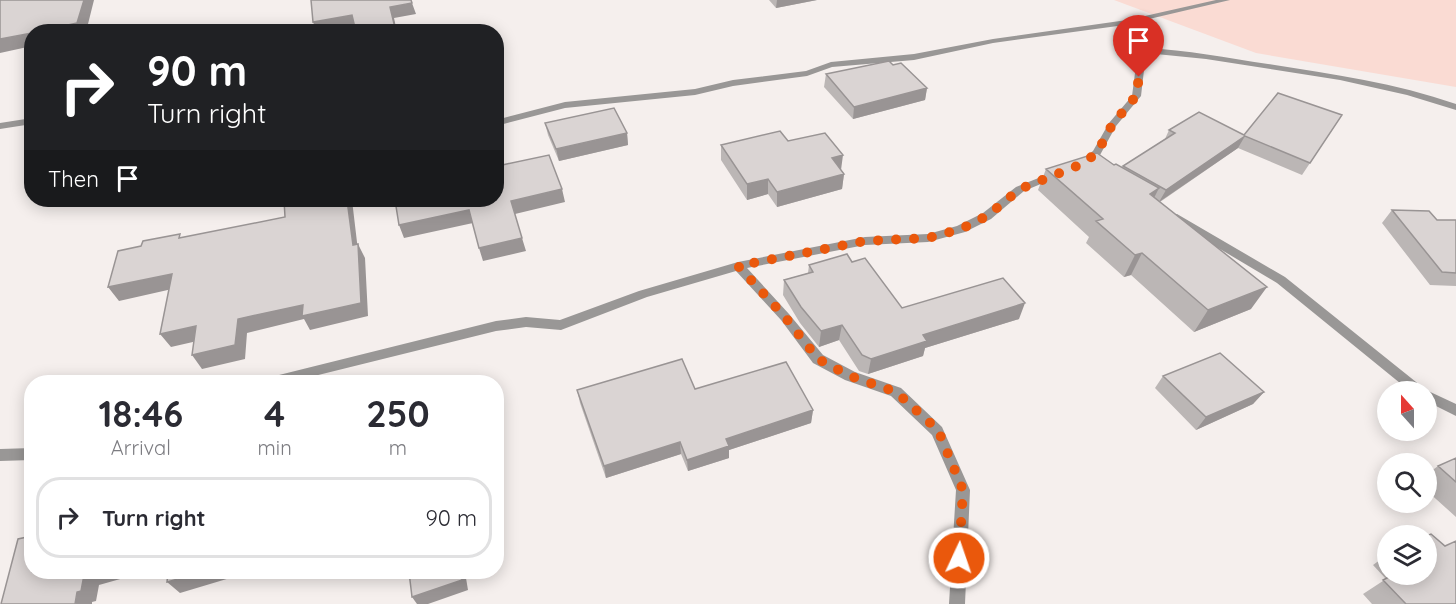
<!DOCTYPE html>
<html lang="en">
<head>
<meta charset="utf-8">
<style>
	body { margin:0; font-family:Quicksand,sans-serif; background:#f7f7f7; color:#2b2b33; height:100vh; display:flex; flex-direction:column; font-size:22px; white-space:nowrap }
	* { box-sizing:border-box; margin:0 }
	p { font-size:20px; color:#7c7c81 }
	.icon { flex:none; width:33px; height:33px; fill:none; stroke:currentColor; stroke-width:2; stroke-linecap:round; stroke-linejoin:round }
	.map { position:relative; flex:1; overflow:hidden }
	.side { position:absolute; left:24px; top:375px; width:480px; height:204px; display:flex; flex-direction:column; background:#fff; border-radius:24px; box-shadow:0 3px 15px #0003 }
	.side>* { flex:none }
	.banner { position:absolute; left:24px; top:24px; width:480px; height:183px; border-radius:24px; box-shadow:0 3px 15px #0003; background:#202124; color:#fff; overflow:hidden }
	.needle { width:39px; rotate:339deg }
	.fabs { position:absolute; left:1377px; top:381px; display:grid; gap:12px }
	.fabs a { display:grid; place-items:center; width:60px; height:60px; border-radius:50%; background:#fff; box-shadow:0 3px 15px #0003; font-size:30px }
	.pin { position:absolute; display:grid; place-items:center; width:51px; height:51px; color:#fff; margin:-62px -26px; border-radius:50% 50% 50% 0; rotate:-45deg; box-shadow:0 0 6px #0007 }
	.pin .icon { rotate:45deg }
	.me { position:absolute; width:66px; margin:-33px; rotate:3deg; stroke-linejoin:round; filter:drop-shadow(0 0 4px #0008) }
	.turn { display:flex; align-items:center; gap:21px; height:126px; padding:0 24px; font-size:27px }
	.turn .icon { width:78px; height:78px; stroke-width:2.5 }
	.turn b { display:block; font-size:42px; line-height:51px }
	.then { display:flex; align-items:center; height:57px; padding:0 24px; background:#0003; gap:12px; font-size:22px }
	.eta { display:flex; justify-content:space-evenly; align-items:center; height:102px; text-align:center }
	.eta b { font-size:36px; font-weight:800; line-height:42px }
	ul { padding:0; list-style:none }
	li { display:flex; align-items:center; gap:18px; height:81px; margin:0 12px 9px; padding:0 12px; border:3px solid #e1e1e2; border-radius:24px }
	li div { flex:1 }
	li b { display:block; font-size:22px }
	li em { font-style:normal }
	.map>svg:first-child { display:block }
	.green { fill:#fadbd3 }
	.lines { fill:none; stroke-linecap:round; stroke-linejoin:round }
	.minor { fill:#999796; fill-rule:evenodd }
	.wall { fill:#bbb6b5 }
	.shaded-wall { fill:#999494 }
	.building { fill:#dad4d3; stroke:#999494; stroke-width:1.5 }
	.route { stroke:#ea580c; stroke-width:10; stroke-dasharray:0 18 }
</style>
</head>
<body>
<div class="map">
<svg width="1456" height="604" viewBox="0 0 1456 604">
	<rect width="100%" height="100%" fill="#f5efed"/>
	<path class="green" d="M1114,0H1456V87L1256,53Z"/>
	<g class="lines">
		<path class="minor" d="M1216,0H1230L1132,23L1141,36L1145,48C1187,50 1227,58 1268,64C1332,74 1395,83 1456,104V110L1407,95L1340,80L1206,59L1146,53L1141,96L1116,126L1100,155L1090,163H1082V159L1093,151L1109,123L1132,96L1138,50L1133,36L1125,25L993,43L914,60L832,67L807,76L733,86L695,95L565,108L496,126V120L565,102L695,89L733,80L806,71L831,62L914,54L993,39L1127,20Z
			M32,118V124L0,129V123Z
			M1056,171L1060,172V176L1024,191L991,219L965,232L928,242L865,245L747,268L789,314L823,355L855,372L901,388L942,427L970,490L965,604H949L956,490L932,435L891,396L845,380L813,363L781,320L736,271L647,297L561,330L526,327L496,331L290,382H264L266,378L271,377L496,321L526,317L560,320L639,291L738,262L865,237L928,234L957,226L983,213L1016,187Z
			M1177,214L1285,277L1426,390L1456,404V416L1426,401V392H1411L1277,283L1173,221L1172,218L1173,215Z
			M32,448V460L0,461V449Z"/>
	</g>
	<path class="wall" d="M769,0H817L776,8Z
		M893,65L927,88L925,100L853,119L824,87L826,74Z
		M1342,115L1302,175L1238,148L1160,202L1251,309L1194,332L1131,275L1124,277L1086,243L1089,237L1038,190L1046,169L1114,165L1122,168L1123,166L1165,139L1169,130L1244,135Z
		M545,123L627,133L628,145L559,161L548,135Z
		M788,141L841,170L844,174L842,189L777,207L768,194L747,200L721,160V145Z
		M1392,210L1437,220H1456V286L1430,285L1382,223Z
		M852,262L902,308L1019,319L925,348L923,356L868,374L859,371L839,340L819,347L800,323L783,295L784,280L808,273L809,265Z
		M1163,376L1264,392L1253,404L1196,430L1155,388Z
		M695,389L813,410L811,423L729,450V458L688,471L681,454L606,478L580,403L577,390Z
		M1456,458V517L1426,490V475L1438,466Z
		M1445,546L1456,604H1372L1363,594L1386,579L1373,565L1388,554V574H1426Z"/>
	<path class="shaded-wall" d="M84,0H94L86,32H36Z
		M777,0H817L776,8Z
		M412,3L416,14L394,18L397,32H396L390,7Z
		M352,15L356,26L326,32H317L313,22Z
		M32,33V46L0,53V39Z
		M927,88L925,100L853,119L854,107Z
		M627,133L628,145L559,161L556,149Z
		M1245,136L1238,148L1159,202L1166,190Z
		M843,155L841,170L832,158Z
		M844,174L842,189L777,207V192Z
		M768,179V194L747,200V184Z
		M1159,188L1148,210L1150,194Z
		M562,189L565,202L515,214L511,201Z
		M347,200H352L359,259L353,245Z
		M469,210L473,223L404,238L399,225Z
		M522,238L526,251L483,261L479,248Z
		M358,244L365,258L368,316L310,330L304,319L247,333L245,359L202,369L192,355L238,319Z
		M1142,253L1131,275L1124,277L1135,255Z
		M172,274L181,287L119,301L108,287Z
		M1267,287L1251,309L1194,332L1208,310Z
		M1025,303L1019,319L925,348L923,356L868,374L871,359L923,335Z
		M842,325L839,340L819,347L821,331Z
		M196,326L206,339L171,347L160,334Z
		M1264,392L1253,404L1196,430L1206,417Z
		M813,410L811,423L729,450V458L688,471L687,460L726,439Z
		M680,442L681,454L606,478L604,466Z
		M95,572H145L99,585L96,601L92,602V604H75L77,592L84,575Z
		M203,572H250L180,593L167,582Z
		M461,572H465L468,590L428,604H417L412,597Z"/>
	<path class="building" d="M0,0H84L77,23L36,32H32V33L0,39Z
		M311,0H411L412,3L390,7L396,32H356L352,15L313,22Z
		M889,61L893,65L901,63L927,88L854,107L826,74Z
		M1278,93L1342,115L1310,163L1245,136L1166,190L1123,166L1175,133L1169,130L1199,112L1244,135Z
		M614,108L627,133L556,149L545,123Z
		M780,131L788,141L825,133L843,155L832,158L844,174L777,192L768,179L747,184L721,145Z
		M496,146L502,165L549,155L562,189L511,201L522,238L479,248L469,210L399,225L395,200H496Z
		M1097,153L1114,165L1116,164L1159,188L1150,194L1267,287L1208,310L1142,253L1135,255L1096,221L1103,219L1046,169Z
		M284,200H347L353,245L358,244L361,303L302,316L303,305L238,319L235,345L192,355L196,326L160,334L172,274L108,287L118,251L141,246L143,241L180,234L179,238L285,217Z
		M1392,210L1429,211L1437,220H1456V273L1442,272Z
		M847,254L852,262L865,258L902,308L1003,278L1025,303L923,335L927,341L871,359L862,355L842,325L821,331L801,307L784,280L813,272L809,265Z
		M1220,353L1264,392L1206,417L1163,376Z
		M682,359L695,389L786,362L813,410L726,439L729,446L687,460L680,442L604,466L577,390Z
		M1456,458V482L1438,466Z
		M1431,534L1445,546L1456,541V604H1406L1383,580L1395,574H1426V536Z
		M32,536V572H95L84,575L81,591L77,592L75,604H1L18,539Z
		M168,572H203L167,582Z
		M409,572H461L462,580L412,597Z"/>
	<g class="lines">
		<path class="route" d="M959,558L963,490L938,430L896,392L850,376L818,359L785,317L738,266L865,241L928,238L961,229L987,216L1020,189L1082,164L1097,153L1112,125L1136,96L1139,77"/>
	</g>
</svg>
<div class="fabs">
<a><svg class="needle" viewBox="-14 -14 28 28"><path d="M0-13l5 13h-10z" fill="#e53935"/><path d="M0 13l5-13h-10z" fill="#7c7c81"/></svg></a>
<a><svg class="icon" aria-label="search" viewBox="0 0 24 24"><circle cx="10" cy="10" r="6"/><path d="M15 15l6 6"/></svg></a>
<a><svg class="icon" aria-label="layers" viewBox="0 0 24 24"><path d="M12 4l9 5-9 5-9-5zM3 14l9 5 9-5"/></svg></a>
</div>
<div class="pin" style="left:1139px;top:77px;background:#d93025"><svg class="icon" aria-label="arrive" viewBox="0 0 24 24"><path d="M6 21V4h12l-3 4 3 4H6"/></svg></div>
<svg class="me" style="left:959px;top:558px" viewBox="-20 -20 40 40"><circle r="17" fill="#ea580c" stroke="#fff" stroke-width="3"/><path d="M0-11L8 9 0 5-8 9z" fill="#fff"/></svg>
<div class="banner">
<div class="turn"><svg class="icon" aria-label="right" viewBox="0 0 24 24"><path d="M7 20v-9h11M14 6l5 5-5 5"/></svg><div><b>90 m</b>Turn right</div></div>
<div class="then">Then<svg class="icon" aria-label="arrive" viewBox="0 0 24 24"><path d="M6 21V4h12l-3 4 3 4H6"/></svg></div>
</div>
<section class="side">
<div class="eta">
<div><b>18:46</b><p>Arrival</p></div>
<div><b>4</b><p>min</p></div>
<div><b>250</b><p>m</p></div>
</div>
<ul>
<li><svg class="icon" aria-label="right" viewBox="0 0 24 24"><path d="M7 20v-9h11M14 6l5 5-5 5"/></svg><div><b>Turn right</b></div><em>90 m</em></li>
</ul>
</section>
</div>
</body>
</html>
